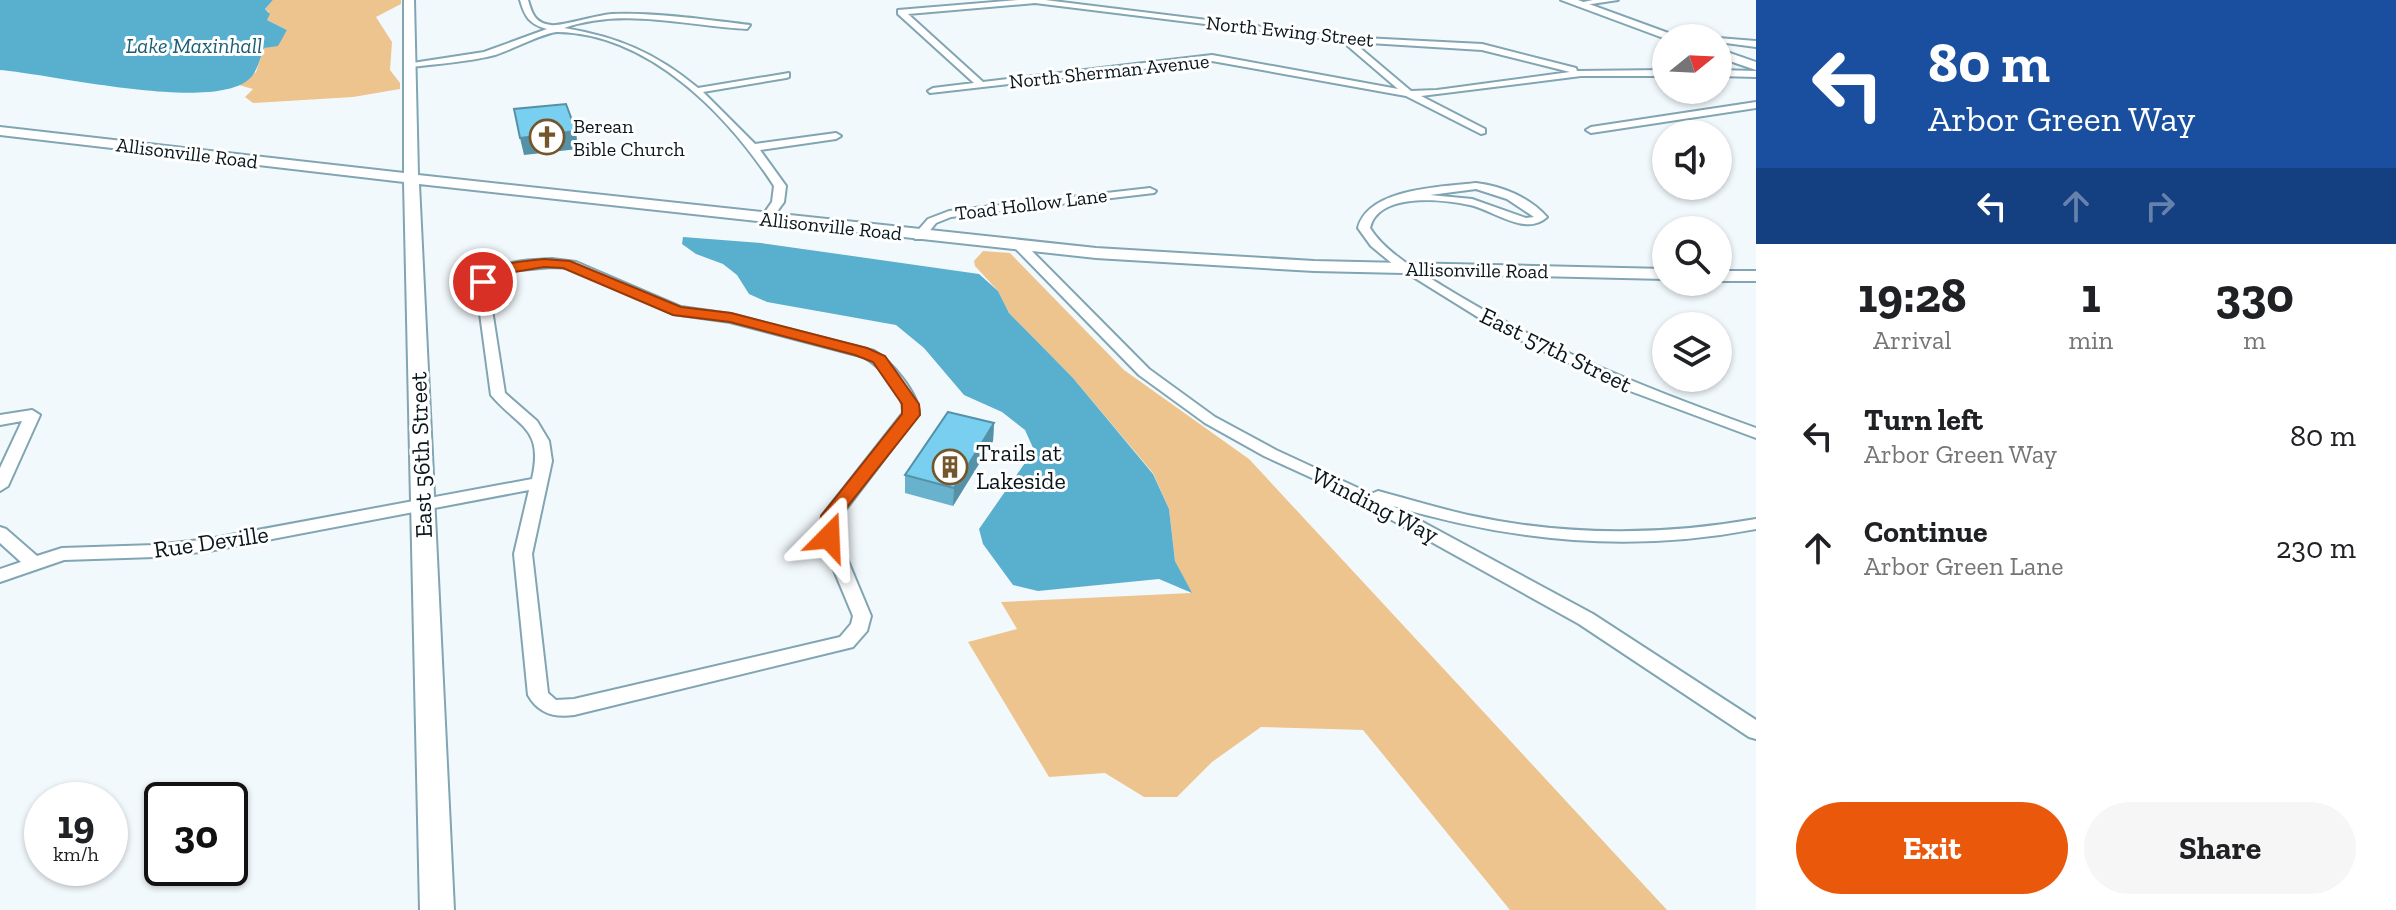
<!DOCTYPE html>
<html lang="en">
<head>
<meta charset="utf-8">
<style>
	body { margin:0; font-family:"Zilla Slab",serif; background:#f6f6f6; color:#202124; height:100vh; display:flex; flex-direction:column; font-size:30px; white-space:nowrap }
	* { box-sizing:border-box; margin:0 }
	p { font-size:26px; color:#757577 }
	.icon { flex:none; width:44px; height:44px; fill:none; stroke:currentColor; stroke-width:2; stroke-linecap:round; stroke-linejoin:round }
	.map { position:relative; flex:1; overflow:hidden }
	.details { display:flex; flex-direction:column; background:#fff; width:640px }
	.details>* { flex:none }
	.top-card { background:#1a4fa0; color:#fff; overflow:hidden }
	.needle { width:52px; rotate:72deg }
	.buttons { position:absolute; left:1652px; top:24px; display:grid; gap:16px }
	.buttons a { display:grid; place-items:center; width:80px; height:80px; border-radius:50%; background:#fff; box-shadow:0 2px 6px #0004; font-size:40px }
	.speed { position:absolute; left:24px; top:782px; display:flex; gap:16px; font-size:40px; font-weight:700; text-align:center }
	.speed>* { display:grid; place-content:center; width:104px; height:104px; border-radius:50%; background:#fff; box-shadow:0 2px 6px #0004; line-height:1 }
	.speed small { font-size:20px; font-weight:400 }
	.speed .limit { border:4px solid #111; border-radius:12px; background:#fff; color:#111 }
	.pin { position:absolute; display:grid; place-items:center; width:68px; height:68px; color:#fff; margin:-34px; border:4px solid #fff; border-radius:50%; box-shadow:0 2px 8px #0007 }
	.me { position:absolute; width:88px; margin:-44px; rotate:21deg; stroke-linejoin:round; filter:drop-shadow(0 0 6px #0008) }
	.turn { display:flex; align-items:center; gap:28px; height:168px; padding:0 40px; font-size:36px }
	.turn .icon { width:104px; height:104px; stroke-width:2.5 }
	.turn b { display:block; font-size:56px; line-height:68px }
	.lanes { display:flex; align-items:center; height:76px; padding:0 40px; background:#0003; justify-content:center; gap:40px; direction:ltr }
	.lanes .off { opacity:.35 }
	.eta { display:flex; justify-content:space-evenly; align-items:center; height:136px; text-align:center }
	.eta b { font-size:48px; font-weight:700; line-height:56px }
	.button { display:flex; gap:16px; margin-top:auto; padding:16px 40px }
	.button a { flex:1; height:92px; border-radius:48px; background:#ea580c; color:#fff; font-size:32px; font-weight:700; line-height:92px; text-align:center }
	.button a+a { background:#f6f6f6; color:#202124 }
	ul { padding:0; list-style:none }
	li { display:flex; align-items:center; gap:24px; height:112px; padding:0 40px }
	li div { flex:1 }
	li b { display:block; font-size:30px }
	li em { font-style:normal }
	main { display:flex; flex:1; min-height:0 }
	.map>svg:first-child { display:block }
	.green { fill:#edc48d }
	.water { fill:#59afce }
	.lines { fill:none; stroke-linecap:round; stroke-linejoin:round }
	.street-casing { stroke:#81a5b3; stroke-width:4 }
	.secondary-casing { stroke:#81a5b3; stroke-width:4 }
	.primary-casing { stroke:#81a5b3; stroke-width:4 }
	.street { fill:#fff; fill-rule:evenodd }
	.secondary { fill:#fff; fill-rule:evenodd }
	.primary { fill:#fff; fill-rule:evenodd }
	.wall { fill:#68b2ce }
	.shaded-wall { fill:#5591a7 }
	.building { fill:#79cfef; stroke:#5591a7; stroke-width:2 }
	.route { fill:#ea580c; stroke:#983908; stroke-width:2 }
	.labels { text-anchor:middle; stroke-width:6; stroke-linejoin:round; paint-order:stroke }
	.far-street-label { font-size:20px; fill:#09171c; stroke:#fff }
	.far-poi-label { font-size:20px; fill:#09171c; stroke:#fff; text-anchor:start }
	.far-water-label { font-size:22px; font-style:italic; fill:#195e74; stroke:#fff }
	.street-label { font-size:24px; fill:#09171c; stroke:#fff }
	.poi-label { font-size:24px; fill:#09171c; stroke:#fff; text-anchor:start }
</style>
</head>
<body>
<main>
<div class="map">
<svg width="1756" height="910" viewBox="0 0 1756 910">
	<rect width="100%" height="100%" fill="#f2f9fc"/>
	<path class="green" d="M273,0H401V4L376,17L392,42L390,70L400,83V89L353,97L253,103L245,97L253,89L239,85L256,72L264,48L278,44L287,30L267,20L269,12L265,9Z
		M983,251L1010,253L1124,370L1249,459L1667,910H1510L1363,730L1261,727L1212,762L1177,797H1144L1105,773L1049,777L968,642L1017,629L1001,602L1191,593L1175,561L1169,509L1153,473L1073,378L1009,313L998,291L975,266L974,261Z"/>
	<path class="water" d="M0,0H273L265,9L270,14L267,20L287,30L278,46L264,48C260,59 257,73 248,80C209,112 51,74 0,70Z
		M683,237L761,243L979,274L998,291L1009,313L1073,378L1153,474L1169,509L1175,561L1192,593L1159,579L1038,591L1013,585L983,544L979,529L1034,450L1025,430L1002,412L964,395L924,348L896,325L767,302L749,294L737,275L723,264L696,254L682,244Z"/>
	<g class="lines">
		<g class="street-casing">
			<path id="street" d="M520,0H528C532,14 535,23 551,25C560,27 596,15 612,14C653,12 709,20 750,25L747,29C687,26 623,7 564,28C618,37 656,53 698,88L789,73V77L786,78L703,92L755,144L836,133L841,136L836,139L760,150L786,186L784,202L770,221L766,222L760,219L772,202L774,186C728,115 650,34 558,32C545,32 511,50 495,55C467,62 438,64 410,67L406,64L484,52L547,29C529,24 525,17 520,0Z
				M1019,0H1045L1344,37L1482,44L1576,68L1577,71L1666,70V76H1581L1421,96L1485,129V133L1481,134L1406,96L1212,61L930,93L928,91L933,88L974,83L898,14V10ZM1035,3L1342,41L1398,89L1212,55L983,82L908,14ZM1353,42L1482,50L1570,72L1437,90L1411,91Z
				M1593,0H1618L1578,6L1574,4Z
				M1674,35L1693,38H1671Z
				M1716,38H1718L1756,41V47L1718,42Z
				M1718,70L1756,71V77L1718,76Z
				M1756,102V108L1591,133L1586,130L1591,127Z
				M1476,183C1502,186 1529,197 1547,217C1526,237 1493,210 1470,205C1442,199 1378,192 1370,228C1386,253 1416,269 1441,285C1539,346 1647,389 1756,428V438L1622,388L1497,329L1394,265L1371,246L1358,228C1368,188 1442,187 1476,183ZM1476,189L1507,199L1534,217L1526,218L1472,199L1430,195Z
				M1150,188L1156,191L1154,193L951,217L936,223L923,239H915L913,236L928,219L949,211Z
				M1020,242L1024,243L1149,369L1215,417L1276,450L1371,494L1378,491C1408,499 1437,508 1468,515C1564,536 1660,536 1756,519V529C1631,553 1515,542 1393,506L1593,614L1756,720V739L1749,737L1579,624L1336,489L1264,456L1205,423L1139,375L1016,249L1014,246Z
				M552,259L576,262L681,307L731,314L874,351C891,361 918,393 919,413L840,517L838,537L871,616L867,631L853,647L574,715C554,718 538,713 528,695L514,554L529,490L209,551L155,557L64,560L0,582V569L21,562L0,543V527L6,529L37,556L62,548L155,545L209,539L532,479C544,427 519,428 491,395L476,284C494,261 525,260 552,259ZM552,267L570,268L673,314L730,322L864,357C881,367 904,392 903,413L822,516L820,537L853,616L851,624L840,637L574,699L556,700L548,693L532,554L552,461L549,441L537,421L505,393L488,284L509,271Z
				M32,410L40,415L8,486L0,491V468L22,421L0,425V415Z"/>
		</g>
		<g class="secondary-casing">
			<path id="secondary" d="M404,0H414L418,175L1096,248L1314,261L1666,269V279L1314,271L1096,258L419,184L454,910H420L404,182L0,135V127L404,173Z
				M1718,271H1756V281H1718Z"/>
		</g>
		<g class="primary-casing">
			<path id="primary" d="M1561,0H1578L1682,38L1666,39Z
				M1718,49L1756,62V70L1718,57Z"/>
		</g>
		<use href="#street" class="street"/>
		<use href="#secondary" class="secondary"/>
		<use href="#primary" class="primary"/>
	</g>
	<path class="wall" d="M994,423L993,441L953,506L905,493V475Z"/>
	<path class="shaded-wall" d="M576,131L578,149L524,155L520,138Z
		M994,423L993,441L953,506L954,488Z"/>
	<path class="building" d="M566,104L576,131L520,138L514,109Z
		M948,412L994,423L954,488L905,475Z"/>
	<path class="route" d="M544,259L570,261L681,307L731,313L867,348L885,356L919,404L920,415L840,516L836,541H822L819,537L821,516L902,414V404L873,362L855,355L730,322L673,315L563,268L544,267L508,273L483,287L476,282C493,262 520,262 544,259Z"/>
	<defs>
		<g id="church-ring" transform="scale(1.8)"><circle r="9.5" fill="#fff" stroke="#74562b" stroke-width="1.5"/><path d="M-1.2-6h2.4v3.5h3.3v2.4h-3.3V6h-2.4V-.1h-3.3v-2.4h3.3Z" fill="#74562b"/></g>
		<g id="building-ring" transform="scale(1.8)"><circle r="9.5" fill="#fff" stroke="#74562b" stroke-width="1.5"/><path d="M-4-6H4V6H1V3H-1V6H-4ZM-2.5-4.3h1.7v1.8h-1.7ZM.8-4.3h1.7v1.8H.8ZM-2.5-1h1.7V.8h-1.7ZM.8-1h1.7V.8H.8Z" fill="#74562b"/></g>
	</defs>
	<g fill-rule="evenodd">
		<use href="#church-ring" x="547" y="137"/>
		<use href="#building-ring" x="950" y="467"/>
	</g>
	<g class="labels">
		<g class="far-street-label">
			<text transform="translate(1290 31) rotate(6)" y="7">North Ewing Street</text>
			<text transform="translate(1109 71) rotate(-6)" y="7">North Sherman Avenue</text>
			<text transform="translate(187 153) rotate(7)" y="7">Allisonville Road</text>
			<text transform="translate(1031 204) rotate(-7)" y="7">Toad Hollow Lane</text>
			<text transform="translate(831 226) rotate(6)" y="7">Allisonville Road</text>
			<text transform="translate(1477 270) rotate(1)" y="7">Allisonville Road</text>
		</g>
		<g class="far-poi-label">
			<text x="573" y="133">Berean<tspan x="573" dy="23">Bible Church</tspan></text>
		</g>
		<g class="far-water-label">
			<text x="194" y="53">Lake Maxinhall</text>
		</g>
		<g class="street-label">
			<text transform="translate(1556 350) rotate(26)" y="8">East 57th Street</text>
			<text transform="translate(421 455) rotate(-92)" y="8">East 56th Street</text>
			<text transform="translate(1375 505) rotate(27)" y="8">Winding Way</text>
			<text transform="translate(211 542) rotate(-8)" y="8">Rue Deville</text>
		</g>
		<g class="poi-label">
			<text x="976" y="461">Trails at<tspan x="976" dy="28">Lakeside</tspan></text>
		</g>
	</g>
</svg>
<div class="buttons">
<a><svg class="needle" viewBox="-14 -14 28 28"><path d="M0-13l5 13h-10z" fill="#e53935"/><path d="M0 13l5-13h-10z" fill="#757577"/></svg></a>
<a><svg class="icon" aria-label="sound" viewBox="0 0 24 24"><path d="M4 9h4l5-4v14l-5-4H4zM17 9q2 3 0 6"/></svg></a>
<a><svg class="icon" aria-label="search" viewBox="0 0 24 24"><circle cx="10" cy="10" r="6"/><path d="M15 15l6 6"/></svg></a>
<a><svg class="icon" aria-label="layers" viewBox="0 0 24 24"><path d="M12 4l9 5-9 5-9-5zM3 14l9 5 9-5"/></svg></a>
</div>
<div class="speed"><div>19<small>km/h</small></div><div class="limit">30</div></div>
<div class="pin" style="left:483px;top:282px;background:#d93025"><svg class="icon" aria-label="arrive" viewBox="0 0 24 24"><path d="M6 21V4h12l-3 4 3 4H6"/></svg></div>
<svg class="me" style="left:829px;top:537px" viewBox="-20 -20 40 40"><path d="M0-17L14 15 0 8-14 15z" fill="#ea580c" stroke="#fff" stroke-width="4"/></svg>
</div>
<section class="details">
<div class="top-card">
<div class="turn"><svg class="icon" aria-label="left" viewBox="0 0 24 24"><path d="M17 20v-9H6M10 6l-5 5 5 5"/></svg><div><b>80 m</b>Arbor Green Way</div></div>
<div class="lanes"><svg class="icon" aria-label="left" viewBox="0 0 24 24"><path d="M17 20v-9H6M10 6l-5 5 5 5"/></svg><svg class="icon off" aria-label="ahead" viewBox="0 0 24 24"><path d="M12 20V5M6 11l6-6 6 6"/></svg><svg class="icon off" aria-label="right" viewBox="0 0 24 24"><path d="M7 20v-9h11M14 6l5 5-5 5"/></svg></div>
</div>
<div class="eta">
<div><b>19:28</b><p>Arrival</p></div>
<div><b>1</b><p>min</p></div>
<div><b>330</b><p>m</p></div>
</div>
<ul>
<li><svg class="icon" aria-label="left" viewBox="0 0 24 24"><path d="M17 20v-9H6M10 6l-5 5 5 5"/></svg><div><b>Turn left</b><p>Arbor Green Way</p></div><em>80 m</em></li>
<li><svg class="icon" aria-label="ahead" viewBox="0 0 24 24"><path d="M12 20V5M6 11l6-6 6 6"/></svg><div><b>Continue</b><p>Arbor Green Lane</p></div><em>230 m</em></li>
</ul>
<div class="button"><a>Exit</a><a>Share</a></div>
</section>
</main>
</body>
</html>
